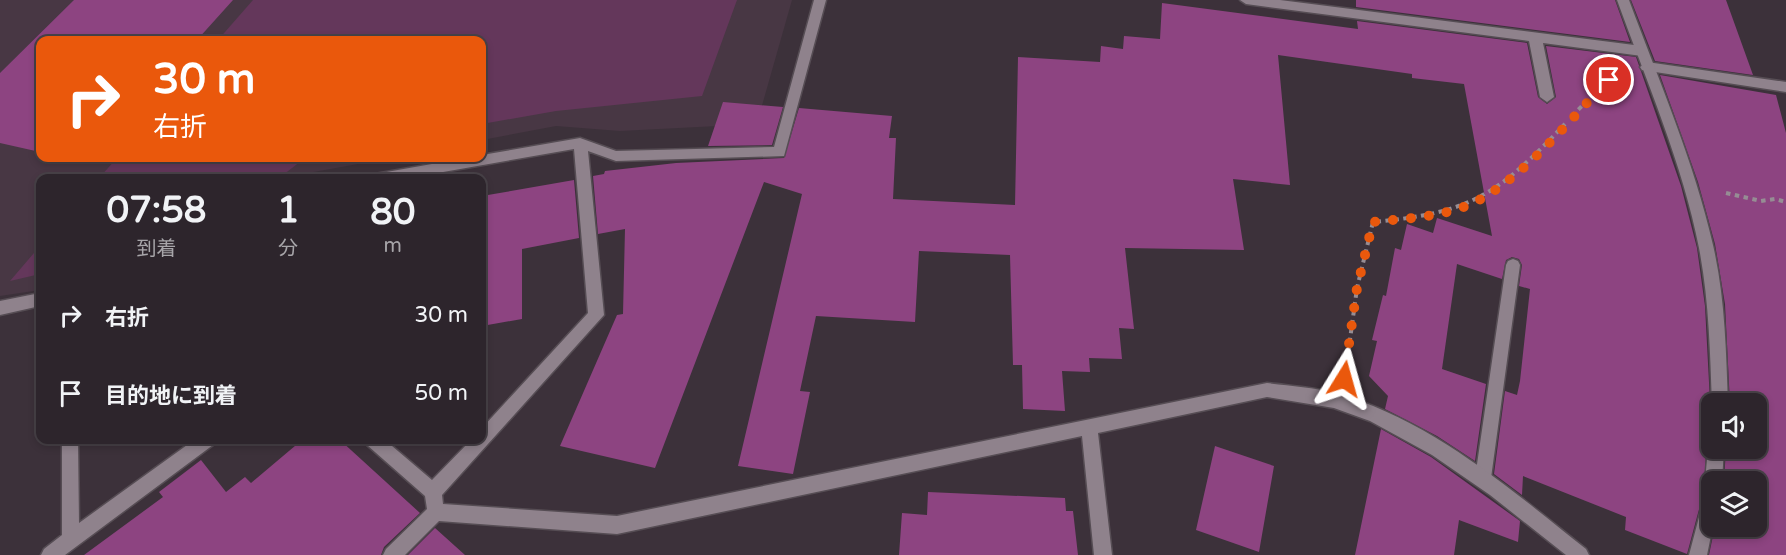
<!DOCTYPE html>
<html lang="ja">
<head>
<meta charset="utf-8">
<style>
	body { margin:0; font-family:"Varela Round","Noto Sans JP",sans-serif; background:#393138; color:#f1f3f6; height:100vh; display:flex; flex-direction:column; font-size:22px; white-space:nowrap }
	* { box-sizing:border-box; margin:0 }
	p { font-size:20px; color:#a7a5a9 }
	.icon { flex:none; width:33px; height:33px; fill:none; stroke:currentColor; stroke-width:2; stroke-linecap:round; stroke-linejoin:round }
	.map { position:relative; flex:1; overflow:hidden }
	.drawer { position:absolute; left:36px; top:174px; width:450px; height:270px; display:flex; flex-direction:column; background:#2d252c; border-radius:12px; box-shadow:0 3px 9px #0003,0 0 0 2px #484248 }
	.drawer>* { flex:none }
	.banner { position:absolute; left:36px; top:36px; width:450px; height:126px; border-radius:12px; box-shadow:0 3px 9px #0003,0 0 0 2px #484248; background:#ea580c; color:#fff; overflow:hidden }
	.fabs { position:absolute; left:1701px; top:393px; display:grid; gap:12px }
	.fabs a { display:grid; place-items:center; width:66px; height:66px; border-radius:12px; background:#2d252c; box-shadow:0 3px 9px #0003,0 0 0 2px #484248; font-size:30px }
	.pin { position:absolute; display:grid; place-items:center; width:51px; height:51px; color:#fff; margin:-26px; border:3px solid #fff; border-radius:50%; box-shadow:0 2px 6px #0007 }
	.me { position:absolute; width:66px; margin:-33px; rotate:8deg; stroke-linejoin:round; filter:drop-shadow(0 0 4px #0008) }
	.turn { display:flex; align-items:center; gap:21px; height:126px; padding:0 18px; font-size:27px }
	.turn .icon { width:78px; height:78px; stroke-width:2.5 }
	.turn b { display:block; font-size:42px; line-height:51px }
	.eta { display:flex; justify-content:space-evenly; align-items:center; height:102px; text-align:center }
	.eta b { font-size:36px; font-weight:700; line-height:42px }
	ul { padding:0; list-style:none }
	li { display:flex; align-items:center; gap:18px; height:78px; padding:0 18px }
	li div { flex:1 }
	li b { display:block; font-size:22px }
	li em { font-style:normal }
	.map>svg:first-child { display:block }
	.built { fill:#483744 }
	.green { fill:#64375b }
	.building { fill:#8d4481 }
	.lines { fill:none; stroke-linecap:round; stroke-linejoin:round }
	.service-casing { stroke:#564d54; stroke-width:3 }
	.minor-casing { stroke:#564d54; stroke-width:3 }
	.path { stroke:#968d94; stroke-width:4; stroke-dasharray:4.5 4.5; stroke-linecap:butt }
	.service { fill:#8f828c; fill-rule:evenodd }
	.minor { fill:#8f828c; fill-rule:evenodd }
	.route { stroke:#ea580c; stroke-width:10; stroke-dasharray:0 18 }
</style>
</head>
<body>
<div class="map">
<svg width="1786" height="555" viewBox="0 0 1786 555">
	<rect width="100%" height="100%" fill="#3c313a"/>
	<path class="built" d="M0,0H792L761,109L737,125L620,131L556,126L482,140V40H40V158H391L308,173L303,178H40V290L0,296Z"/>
	<path class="green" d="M253,0H737L702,96L556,111L482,124V40H218Z
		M117,158H305L279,178H99Z
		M40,246V274L10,281Z"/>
	<path class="building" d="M74,0H233L197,40H40V152L0,143V73Z
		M1356,0H1615L1630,42L1356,7Z
		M1631,0H1726L1753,75L1655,61Z
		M1162,3L1358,29L1357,21L1527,43L1538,97L1547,104L1556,97L1546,46L1636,57L1681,186L1697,248L1705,306L1712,440L1706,448L1705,487L1687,554L1625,530L1626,517L1523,476L1522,495L1494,474L1505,391L1517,395L1520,381L1530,289L1519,286L1522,265L1519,259L1512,257L1506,260L1502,279L1457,264L1442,369L1486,384L1475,461L1437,436L1385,409L1388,396L1369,376L1377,341L1372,340L1383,295L1386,296L1395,248L1401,250L1407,224L1433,233L1437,218L1492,236L1464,84L1412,78V74L1278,55L1290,185L1233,179L1244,250L1125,248L1134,329L1119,328L1122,359L1089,358L1090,372L1062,371L1065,411L1023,409L1022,365H1013L1010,255L919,251L915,322L816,316L800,391L810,392L793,474L738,466L802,194L764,182L655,468L560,446L617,315L623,314L625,229L598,234L593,176L604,174L605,171L676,163L784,158L799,108L892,116L889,138H896L893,199L1015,205L1018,57L1100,62L1101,46L1123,49L1124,36L1160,39Z
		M1660,75L1776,95L1786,133V555H1709L1715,526H1756V482H1724L1726,448H1756V404H1730L1725,304L1715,244L1698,182Z
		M723,102L783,107L772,145L708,146Z
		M574,180L579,238L522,249V319L482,326V196Z
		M1381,429L1431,457L1520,521L1518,542L1459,520L1454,555H1355Z
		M302,440H340L420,513L384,547L381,555H84L163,497L159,492L201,460L226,492L245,477L251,483Z
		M1215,446L1274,466L1259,552L1196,530Z
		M928,492L1065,498L1066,511H1073L1078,555H899L902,513L927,515Z
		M435,528L465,555H408Z"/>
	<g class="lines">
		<g class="service-casing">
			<path id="service" d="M1240,0H1280L1642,46L1648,51L1642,56L1543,43L1554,97L1547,102L1540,97L1529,41L1246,4Z
				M1647,62L1786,82V92L1642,70L1640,67Z
				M1513,259L1518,261L1520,265L1491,478L1489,484L1483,486L1477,484L1475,478L1506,265L1508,261Z"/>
		</g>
		<g class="minor-casing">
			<path id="minor" d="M814,0H826L784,156L616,161L588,151L604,315L442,495L443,504L617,516L1267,383C1290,386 1313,387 1335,393C1430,419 1510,489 1586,549L1589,555H1566L1490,495L1432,455L1370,421L1334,408L1267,397L1098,433L1112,555H1094L1082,436L617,534L439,521L405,555H383L386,549L427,509L425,496L367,445L365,440H385L432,480L471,440H482V428L588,313L574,149L409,178H373L375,174L466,158H482V155L580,138L616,151L774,147Z
				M1617,0H1629C1659,81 1694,161 1713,245C1725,297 1726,350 1728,404H1712C1710,351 1709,300 1699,248C1683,165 1646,80 1617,0Z
				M40,293V306L0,315V301Z
				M62,440H78L79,523L194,440H215L213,445L65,555H41L44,549L62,535Z
				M1712,442V448H1724L1722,482H1712L1713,526L1707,555H1689L1707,487L1705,482L1708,448Z"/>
		</g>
		<path class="path" d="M1572,116L1609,79
			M1726,193L1761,201L1775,199L1786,202
			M1346,369L1357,288L1373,222C1472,213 1497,195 1565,124"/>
		<use href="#service" class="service"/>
		<use href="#minor" class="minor"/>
	</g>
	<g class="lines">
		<path class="route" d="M1344,379L1357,288L1373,222C1409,218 1449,217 1481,199C1531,170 1569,120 1609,80"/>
	</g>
</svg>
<div class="fabs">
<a><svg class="icon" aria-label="sound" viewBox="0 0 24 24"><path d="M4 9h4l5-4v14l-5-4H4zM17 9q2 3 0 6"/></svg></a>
<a><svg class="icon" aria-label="layers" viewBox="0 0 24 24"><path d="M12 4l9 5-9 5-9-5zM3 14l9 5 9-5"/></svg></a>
</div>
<div class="pin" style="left:1609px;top:80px;background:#d93025"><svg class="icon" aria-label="arrive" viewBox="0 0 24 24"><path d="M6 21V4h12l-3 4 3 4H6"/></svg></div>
<svg class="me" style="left:1344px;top:379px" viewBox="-20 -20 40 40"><path d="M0-17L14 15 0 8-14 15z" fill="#ea580c" stroke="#fff" stroke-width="4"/></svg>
<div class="banner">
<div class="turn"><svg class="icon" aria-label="right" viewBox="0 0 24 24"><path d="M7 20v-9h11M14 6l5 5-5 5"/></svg><div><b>30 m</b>右折</div></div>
</div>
<section class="drawer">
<div class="eta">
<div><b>07:58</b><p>到着</p></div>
<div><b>1</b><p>分</p></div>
<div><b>80</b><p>m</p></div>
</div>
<ul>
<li><svg class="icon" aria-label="right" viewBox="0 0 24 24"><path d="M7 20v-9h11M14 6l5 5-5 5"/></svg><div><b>右折</b></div><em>30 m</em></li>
<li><svg class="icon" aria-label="arrive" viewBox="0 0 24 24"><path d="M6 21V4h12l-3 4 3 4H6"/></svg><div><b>目的地に到着</b></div><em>50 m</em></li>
</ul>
</section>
</div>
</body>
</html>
